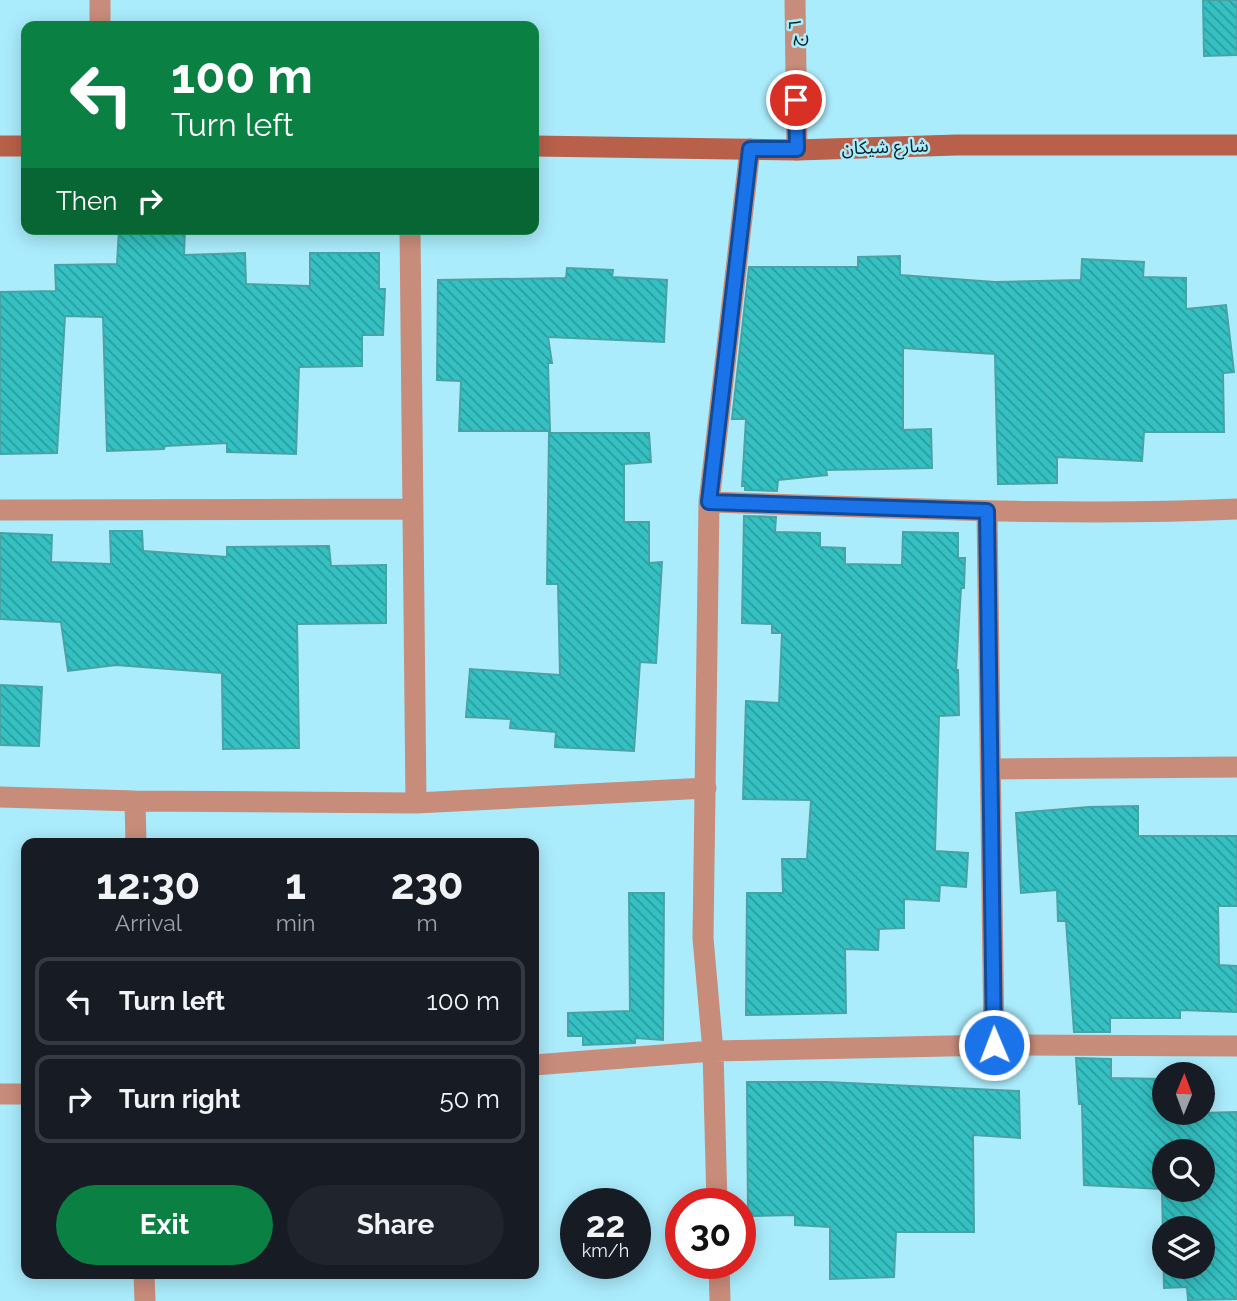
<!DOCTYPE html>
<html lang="en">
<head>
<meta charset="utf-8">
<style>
	body { margin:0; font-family:Raleway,"Noto Sans Arabic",sans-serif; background:#20242c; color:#f1f3f6; height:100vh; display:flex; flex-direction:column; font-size:26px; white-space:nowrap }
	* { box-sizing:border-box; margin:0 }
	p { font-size:23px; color:#9ea1a6 }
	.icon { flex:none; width:38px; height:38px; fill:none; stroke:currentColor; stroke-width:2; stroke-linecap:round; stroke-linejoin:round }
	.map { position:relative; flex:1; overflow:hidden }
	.sheet { position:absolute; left:21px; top:838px; width:518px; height:441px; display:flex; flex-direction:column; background:#171b24; border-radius:14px; box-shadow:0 4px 18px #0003 }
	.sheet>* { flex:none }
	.guide { position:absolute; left:21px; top:21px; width:518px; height:214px; border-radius:14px; box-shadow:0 4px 18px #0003; background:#0b8043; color:#fff; overflow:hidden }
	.needle { width:46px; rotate:1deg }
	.buttons { position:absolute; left:1152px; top:1062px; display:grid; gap:14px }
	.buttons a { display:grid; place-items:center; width:63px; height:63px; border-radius:50%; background:#171b24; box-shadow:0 4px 18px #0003; font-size:35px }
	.speed { position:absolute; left:560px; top:1188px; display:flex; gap:14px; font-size:35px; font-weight:700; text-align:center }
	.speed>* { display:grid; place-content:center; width:91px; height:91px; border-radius:50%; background:#171b24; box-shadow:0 4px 18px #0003; line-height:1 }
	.speed small { font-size:18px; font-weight:400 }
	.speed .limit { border:10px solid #d22; background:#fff; color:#111 }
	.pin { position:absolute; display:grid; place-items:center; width:60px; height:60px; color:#fff; margin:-30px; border:4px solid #fff; border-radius:50%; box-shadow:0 2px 7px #0007 }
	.me { position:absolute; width:77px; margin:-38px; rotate:359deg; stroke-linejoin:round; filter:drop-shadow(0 0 5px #0008) }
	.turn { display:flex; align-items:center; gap:24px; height:147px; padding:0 35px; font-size:32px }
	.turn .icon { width:91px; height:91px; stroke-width:2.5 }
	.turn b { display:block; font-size:49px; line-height:60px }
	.then { display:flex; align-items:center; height:66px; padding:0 35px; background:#0003; gap:14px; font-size:26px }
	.eta { display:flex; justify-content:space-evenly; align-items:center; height:119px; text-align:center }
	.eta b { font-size:42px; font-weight:700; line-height:49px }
	.action { display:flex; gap:14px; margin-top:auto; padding:14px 35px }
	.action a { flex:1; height:80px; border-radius:42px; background:#0b8043; color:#fff; font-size:28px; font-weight:700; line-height:80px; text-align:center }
	.action a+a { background:#20242c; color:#f1f3f6 }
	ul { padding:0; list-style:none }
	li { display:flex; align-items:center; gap:21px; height:88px; margin:0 14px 10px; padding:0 21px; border:4px solid #363941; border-radius:14px }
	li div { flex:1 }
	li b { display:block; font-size:26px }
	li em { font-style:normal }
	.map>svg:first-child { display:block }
	.building { fill:url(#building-back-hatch); stroke:#49a3a4; stroke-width:2; fill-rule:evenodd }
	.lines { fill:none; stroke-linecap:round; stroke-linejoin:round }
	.street { stroke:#c88c7b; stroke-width:21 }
	.secondary { stroke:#b86049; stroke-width:21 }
	.route-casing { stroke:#114b97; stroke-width:18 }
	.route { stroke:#1a73e8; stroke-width:12 }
	.labels { text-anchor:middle; stroke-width:5; stroke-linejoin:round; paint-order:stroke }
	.street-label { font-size:18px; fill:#00232b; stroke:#abecfc }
</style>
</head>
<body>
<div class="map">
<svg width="1237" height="1301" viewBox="0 0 1237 1301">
	<defs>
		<pattern id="building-back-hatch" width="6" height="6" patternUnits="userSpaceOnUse" patternTransform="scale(1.75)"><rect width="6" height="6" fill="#35c1c2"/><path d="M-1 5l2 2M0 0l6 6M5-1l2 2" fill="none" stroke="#2a9c9e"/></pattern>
	</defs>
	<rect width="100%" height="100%" fill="#abecfc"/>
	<path class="building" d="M1203,0H1237V55L1204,56Z
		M119,229H185L184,255L245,253L246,284L310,286V253H379V289H385L383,335H362V366L299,367L296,454L227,452V443L165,446L164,449L107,451L103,317L65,316L57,453L0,454V292L56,291L55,265L117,264Z
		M900,256V275L995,282L1081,280L1082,259L1144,262L1143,277L1186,278V309L1226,305L1234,372L1223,373L1224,432H1144L1142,461L1057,457V483L998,484L995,354L903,348V430L931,429L932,468L826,470L827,475L778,480L777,491L745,490V486H742L746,419H732L749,267H858V257Z
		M567,268L613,270L612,277L667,280L664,342L548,337L552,363H548L550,431H459L461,381L437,380L438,280L566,278Z
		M549,433H649L651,462L624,464V522H649V563L662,562L656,663L640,662L634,751L555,747L556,732L510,728L511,719L466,717L470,669L560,675L558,584H547Z
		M744,516L776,517L775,532L820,533V547L845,548V564L902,565L903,532L958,533V558H965L964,588H961L956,670H958L959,715L939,716L935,851L968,853L966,887L940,885L939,901L904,899V928L879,929L878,950L845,949L846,1013L746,1015L747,893H783L782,859H807L811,800L743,799L746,701L779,703L782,633H772V624L742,623Z
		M110,531H142L143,551L227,557V547L329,546L331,566L386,565V623L297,624L299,748L223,749L222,673L116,665L68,671L61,622L0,619V533L52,535L51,562L111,564Z
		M0,685L42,687L39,746L0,745Z
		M1138,806V836H1237V906H1218L1219,965L1237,966V1012L1180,1010V1018H1110V1032H1074L1066,921H1058L1057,890L1021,893L1016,813L1089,807Z
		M629,893H664L663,1040L635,1038V1043L583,1045V1036H568V1013L630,1011Z
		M1076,1058L1111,1059V1078L1164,1079V1114L1237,1112V1299L1188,1300L1187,1287L1164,1288L1162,1189L1084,1185L1082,1104H1079ZM1164,1152H1202V1190H1164ZM1164,1228H1202V1267H1164Z
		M747,1082H827L1019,1091L1020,1138L973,1135L974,1232H896L894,1277L830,1279V1227L795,1225V1215L748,1216Z"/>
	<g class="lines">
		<path class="street" d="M100,0V26
			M795,0L797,150
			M410,229L416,803
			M709,502C885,507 1061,517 1237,509
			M0,510L412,509
			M987,511L994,1045
			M992,769L1237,767
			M0,797L135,801L416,803L706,788
			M135,801L136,844
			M534,1065L713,1051L994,1045L1237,1046
			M0,1094H26
			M717,1204L713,1051L703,938L709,502L750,149
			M719,1264L720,1301
			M144,1274L145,1301"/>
		<path class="secondary" d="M0,146H26
			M534,146L797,150L957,145H1237"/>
	</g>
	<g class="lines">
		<g class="route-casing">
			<path id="route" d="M796,100L797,149H750L709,502L987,511L994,1045"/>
		</g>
		<use href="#route" class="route"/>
	</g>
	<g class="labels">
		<g class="street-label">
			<text transform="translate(795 33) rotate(-91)" y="6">٦ ج</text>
			<text transform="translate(885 147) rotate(-2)" y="6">شارع شيكان</text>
		</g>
	</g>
</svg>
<div class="buttons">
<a><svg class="needle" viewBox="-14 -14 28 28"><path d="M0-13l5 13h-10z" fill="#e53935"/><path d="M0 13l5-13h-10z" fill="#9ea1a6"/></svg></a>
<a><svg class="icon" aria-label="search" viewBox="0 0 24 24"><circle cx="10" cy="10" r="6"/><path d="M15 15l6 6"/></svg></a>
<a><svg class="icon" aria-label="layers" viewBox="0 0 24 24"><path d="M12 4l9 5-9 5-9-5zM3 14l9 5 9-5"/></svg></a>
</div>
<div class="speed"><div>22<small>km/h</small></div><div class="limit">30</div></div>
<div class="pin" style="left:796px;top:100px;background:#d93025"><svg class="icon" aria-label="arrive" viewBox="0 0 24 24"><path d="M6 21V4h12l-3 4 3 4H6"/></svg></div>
<svg class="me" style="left:994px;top:1045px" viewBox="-20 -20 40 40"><circle r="17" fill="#1a73e8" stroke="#fff" stroke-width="3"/><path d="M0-11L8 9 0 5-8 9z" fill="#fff"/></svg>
<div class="guide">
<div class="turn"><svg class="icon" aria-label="left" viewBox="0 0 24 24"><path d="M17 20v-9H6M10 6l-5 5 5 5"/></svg><div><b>100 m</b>Turn left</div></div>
<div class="then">Then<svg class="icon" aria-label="right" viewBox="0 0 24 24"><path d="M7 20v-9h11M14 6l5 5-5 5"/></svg></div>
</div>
<section class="sheet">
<div class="eta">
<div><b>12:30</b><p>Arrival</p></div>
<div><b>1</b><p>min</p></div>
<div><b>230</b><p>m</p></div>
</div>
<ul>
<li><svg class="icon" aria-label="left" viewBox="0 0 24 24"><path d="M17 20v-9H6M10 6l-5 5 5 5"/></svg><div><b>Turn left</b></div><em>100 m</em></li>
<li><svg class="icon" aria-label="right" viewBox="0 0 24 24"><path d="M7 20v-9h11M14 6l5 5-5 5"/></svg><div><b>Turn right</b></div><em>50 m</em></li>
</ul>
<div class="action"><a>Exit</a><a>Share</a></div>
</section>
</div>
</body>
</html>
